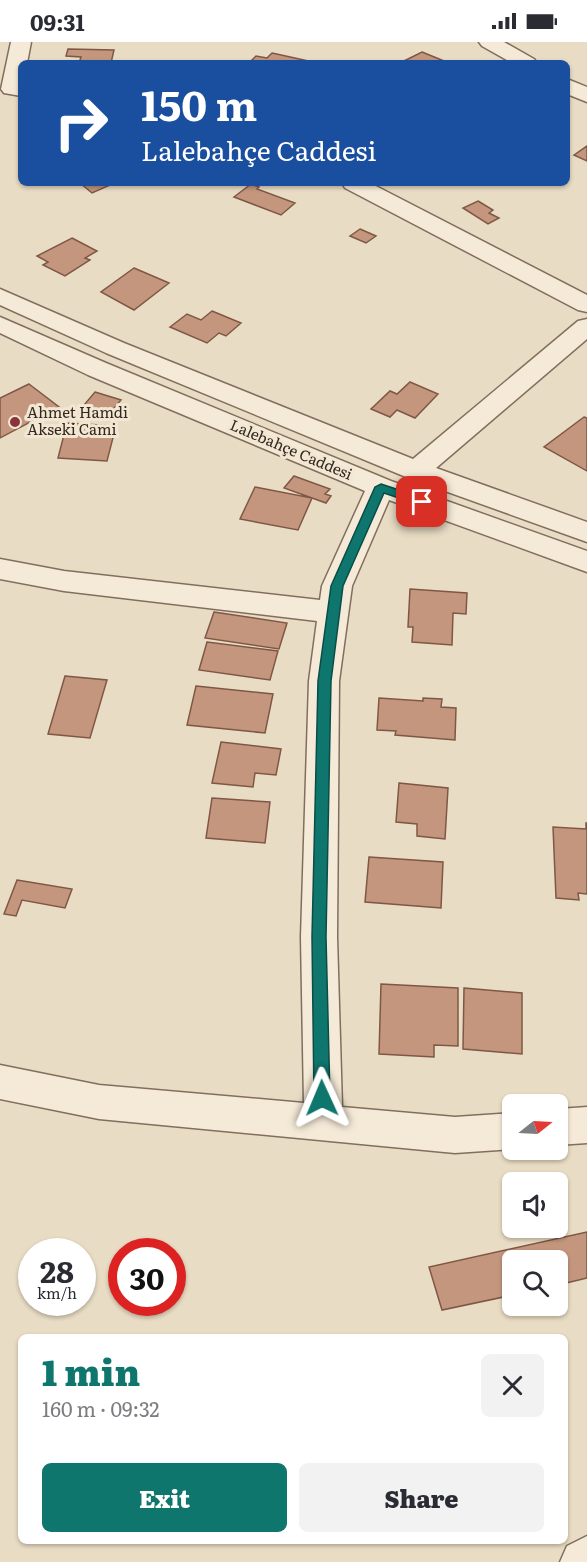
<!DOCTYPE html>
<html lang="en">
<head>
<meta charset="utf-8">
<style>
	body { margin:0; font-family:Literata,serif; background:#f2f2f3; color:#2b2b33; height:100vh; display:flex; flex-direction:column; font-size:22px; white-space:nowrap }
	* { box-sizing:border-box; margin:0 }
	p { font-size:20px; color:#7c7c81 }
	.icon { flex:none; width:33px; height:33px; fill:none; stroke:currentColor; stroke-width:2; stroke-linecap:round; stroke-linejoin:round }
	.map { position:relative; flex:1; overflow:hidden }
	.details { position:absolute; left:18px; top:1292px; width:550px; height:210px; display:flex; flex-direction:column; background:#fff; border-radius:9px; box-shadow:0 2px 4px #0004 }
	.details>* { flex:none }
	.banner { position:absolute; left:18px; top:18px; width:552px; height:126px; border-radius:9px; box-shadow:0 2px 4px #0004; background:#1a4fa0; color:#fff; overflow:hidden }
	.needle { width:39px; rotate:72deg }
	.controls { position:absolute; left:502px; top:1052px; display:grid; gap:12px }
	.controls a { display:grid; place-items:center; width:66px; height:66px; border-radius:9px; background:#fff; box-shadow:0 2px 4px #0004; font-size:30px }
	.speed { position:absolute; left:18px; top:1196px; display:flex; gap:12px; font-size:30px; font-weight:700; text-align:center }
	.speed>* { display:grid; place-content:center; width:78px; height:78px; border-radius:50%; background:#fff; box-shadow:0 2px 4px #0004; line-height:1 }
	.speed small { font-size:15px; font-weight:400 }
	.speed .limit { border:9px solid #d22; background:#fff; color:#111 }
	.pin { position:absolute; display:grid; place-items:center; width:51px; height:51px; color:#fff; margin:-26px; border-radius:12px; box-shadow:0 3px 9px #0006 }
	.me { position:absolute; width:66px; margin:-33px; rotate:359deg; stroke-linejoin:round; filter:drop-shadow(0 0 4px #0008) }
	.turn { display:flex; align-items:center; gap:21px; height:126px; padding:0 24px; font-size:27px }
	.turn .icon { width:78px; height:78px; stroke-width:2.5 }
	.turn b { display:block; font-size:42px; line-height:51px }
	.round { display:grid; place-items:center; flex:none; width:63px; height:63px; border-radius:9px; background:#f2f2f3 }
	.head { display:flex; align-items:center; justify-content:space-between; height:102px; padding:0 24px }
	h1 { font-size:36px; font-weight:800; line-height:45px; color:#0f766e }
	.cta { display:flex; gap:12px; margin-top:auto; padding:12px 24px }
	.cta a { flex:1; height:69px; border-radius:9px; background:#0f766e; color:#fff; font-size:24px; font-weight:800; line-height:69px; text-align:center }
	.cta a+a { background:#f2f2f3; color:#2b2b33 }
	.status { display:flex; justify-content:space-between; align-items:center; height:42px; padding:0 30px; background:#fff; direction:ltr }
	.status svg { height:16px; fill:currentColor }
	.map>svg:first-child { display:block }
	.building { fill:#c4967e; stroke:#7f5845; stroke-width:1.5 }
	.lines { fill:none; stroke-linecap:round; stroke-linejoin:round }
	.minor-casing { stroke:#826e5d; stroke-width:3 }
	.minor { fill:#f5ead7; fill-rule:evenodd }
	.route { fill:#0f766e; stroke:#0a4d48; stroke-width:1.5 }
	.poi-dot { fill:#8b333a; stroke:#f1e7d3; stroke-width:2 }
	.labels { text-anchor:middle; stroke-width:6; stroke-linejoin:round; paint-order:stroke }
	.poi-label { font-size:15px; fill:#34271f; stroke:#f1e7d3; text-anchor:start }
	.street-label { font-size:15px; fill:#34271f; stroke:#f1e7d3 }
</style>
</head>
<body>
<div class="status"><b>09:31</b><svg viewBox="0 0 49 12"><path d="M0 12V9h3v3zM5 12V6h3v6zM10 12V3h3v9zM15 12V0h3v12zM26 1h20v11H26zM47 4h2v5h-2z"/></svg></div>
<div class="map">
<svg width="587" height="1520" viewBox="0 0 587 1520">
	<rect width="100%" height="100%" fill="#e9dcc4"/>
	<path class="building" d="M68,7L114,8L111,21H79L81,15L66,14Z
		M422,10L449,21L404,19Z
		M272,11L313,20L249,21L256,14L267,16Z
		M587,104V119L574,113Z
		M80,141H103L108,144L92,151Z
		M251,142L259,145L257,147L295,161L281,173L234,155Z
		M478,159L493,168L489,171L499,176L488,182L463,166Z
		M360,187L376,194L366,201L350,194Z
		M72,196L97,209L85,216L90,218L65,234L43,223L48,220L37,214Z
		M134,226L169,241L134,268L101,250Z
		M212,269L241,281L226,294L219,291L207,301L170,285L187,272L201,278Z
		M410,340L438,352L415,376L397,368L390,375L371,367L390,349L397,352Z
		M29,342L59,365L0,396V356Z
		M95,350L121,358L110,371L84,363Z
		M584,375L587,376V429L544,405Z
		M67,381L116,384L107,419L58,416Z
		M294,434L330,447L325,452L331,454L326,461L284,446Z
		M255,445L312,456L298,488L240,477Z
		M410,547L467,551L466,572L453,571L452,603L412,600L413,585H408Z
		M214,570L287,581L279,607L205,596Z
		M207,600L278,609L270,638L199,628Z
		M65,634L107,638L90,696L48,692Z
		M196,644L273,652L265,691L187,683Z
		M379,656L423,659V656L442,657L441,665L456,666L455,698L395,693L396,689L377,688Z
		M221,700L281,707L276,733L255,731L253,745L212,741Z
		M399,741L448,746L445,797L417,794V782L396,780Z
		M212,756L270,760L265,801L206,796Z
		M586,781H587V852L578,851L579,858L556,856L553,785L586,787Z
		M369,815L443,820L441,866L365,860Z
		M17,838L72,847L65,866L22,858L16,874L4,872Z
		M381,942L458,946V1004L434,1003V1015L379,1012Z
		M464,946L522,951V1012L463,1007Z
		M587,1190V1236L558,1243V1218H513V1253L442,1268L429,1225Z"/>
	<g class="lines">
		<g class="minor-casing">
			<path id="minor" d="M11,0H31L27,21H21V54L4,51L1,47Z
				M479,0H504L534,17L537,21H512L482,4Z
				M567,37L587,45V60L567,52Z
				M342,141H370L587,253V270L578,268L345,146Z
				M0,247L124,301L413,417L578,279L587,277V297L436,426L587,480V500L406,435L106,311L0,263Z
				M0,275L106,321L391,439L587,509V530L389,458L352,544L339,639L337,895L342,1065L455,1075L513,1071V1107L455,1111L99,1077L0,1057V1023L99,1043L304,1061L301,895L309,639L317,579L64,549L0,537V517L64,529L320,558L322,544L365,449L88,333L0,291Z
				M587,1065V1101L558,1103V1067Z
				M587,1494V1520H560L567,1504Z"/>
		</g>
		<use href="#minor" class="minor"/>
	</g>
	<path class="route" d="M381,442L426,457L428,460L422,464L384,451L343,544L331,639L326,895L330,1056L328,1061L322,1063L317,1061L314,1056L312,895L318,639L331,544L375,445Z"/>
	<circle class="poi-dot" cx="15" cy="380" r="6"/>
	<g class="labels">
		<g class="poi-label">
			<text x="27" y="376">Ahmet Hamdi<tspan x="27" dy="17">Akseki Cami</tspan></text>
		</g>
		<g class="street-label">
			<text transform="translate(291 408) rotate(23)" y="5">Lalebahçe Caddesi</text>
		</g>
	</g>
</svg>
<div class="controls">
<a><svg class="needle" viewBox="-14 -14 28 28"><path d="M0-13l5 13h-10z" fill="#e53935"/><path d="M0 13l5-13h-10z" fill="#7c7c81"/></svg></a>
<a><svg class="icon" aria-label="sound" viewBox="0 0 24 24"><path d="M4 9h4l5-4v14l-5-4H4zM17 9q2 3 0 6"/></svg></a>
<a><svg class="icon" aria-label="search" viewBox="0 0 24 24"><circle cx="10" cy="10" r="6"/><path d="M15 15l6 6"/></svg></a>
</div>
<div class="speed"><div>28<small>km/h</small></div><div class="limit">30</div></div>
<div class="pin" style="left:422px;top:460px;background:#d93025"><svg class="icon" aria-label="arrive" viewBox="0 0 24 24"><path d="M6 21V4h12l-3 4 3 4H6"/></svg></div>
<svg class="me" style="left:322px;top:1056px" viewBox="-20 -20 40 40"><path d="M0-17L14 15 0 8-14 15z" fill="#0f766e" stroke="#fff" stroke-width="4"/></svg>
<div class="banner">
<div class="turn"><svg class="icon" aria-label="right" viewBox="0 0 24 24"><path d="M7 20v-9h11M14 6l5 5-5 5"/></svg><div><b>150 m</b>Lalebahçe Caddesi</div></div>
</div>
<section class="details">
<div class="head"><div><h1>1 min</h1><p>160 m · 09:32</p></div><a class="round"><svg class="icon" aria-label="close" viewBox="0 0 24 24"><path d="M6 6l12 12M18 6L6 18"/></svg></a></div>
<div class="cta"><a>Exit</a><a>Share</a></div>
</section>
</div>
</body>
</html>
